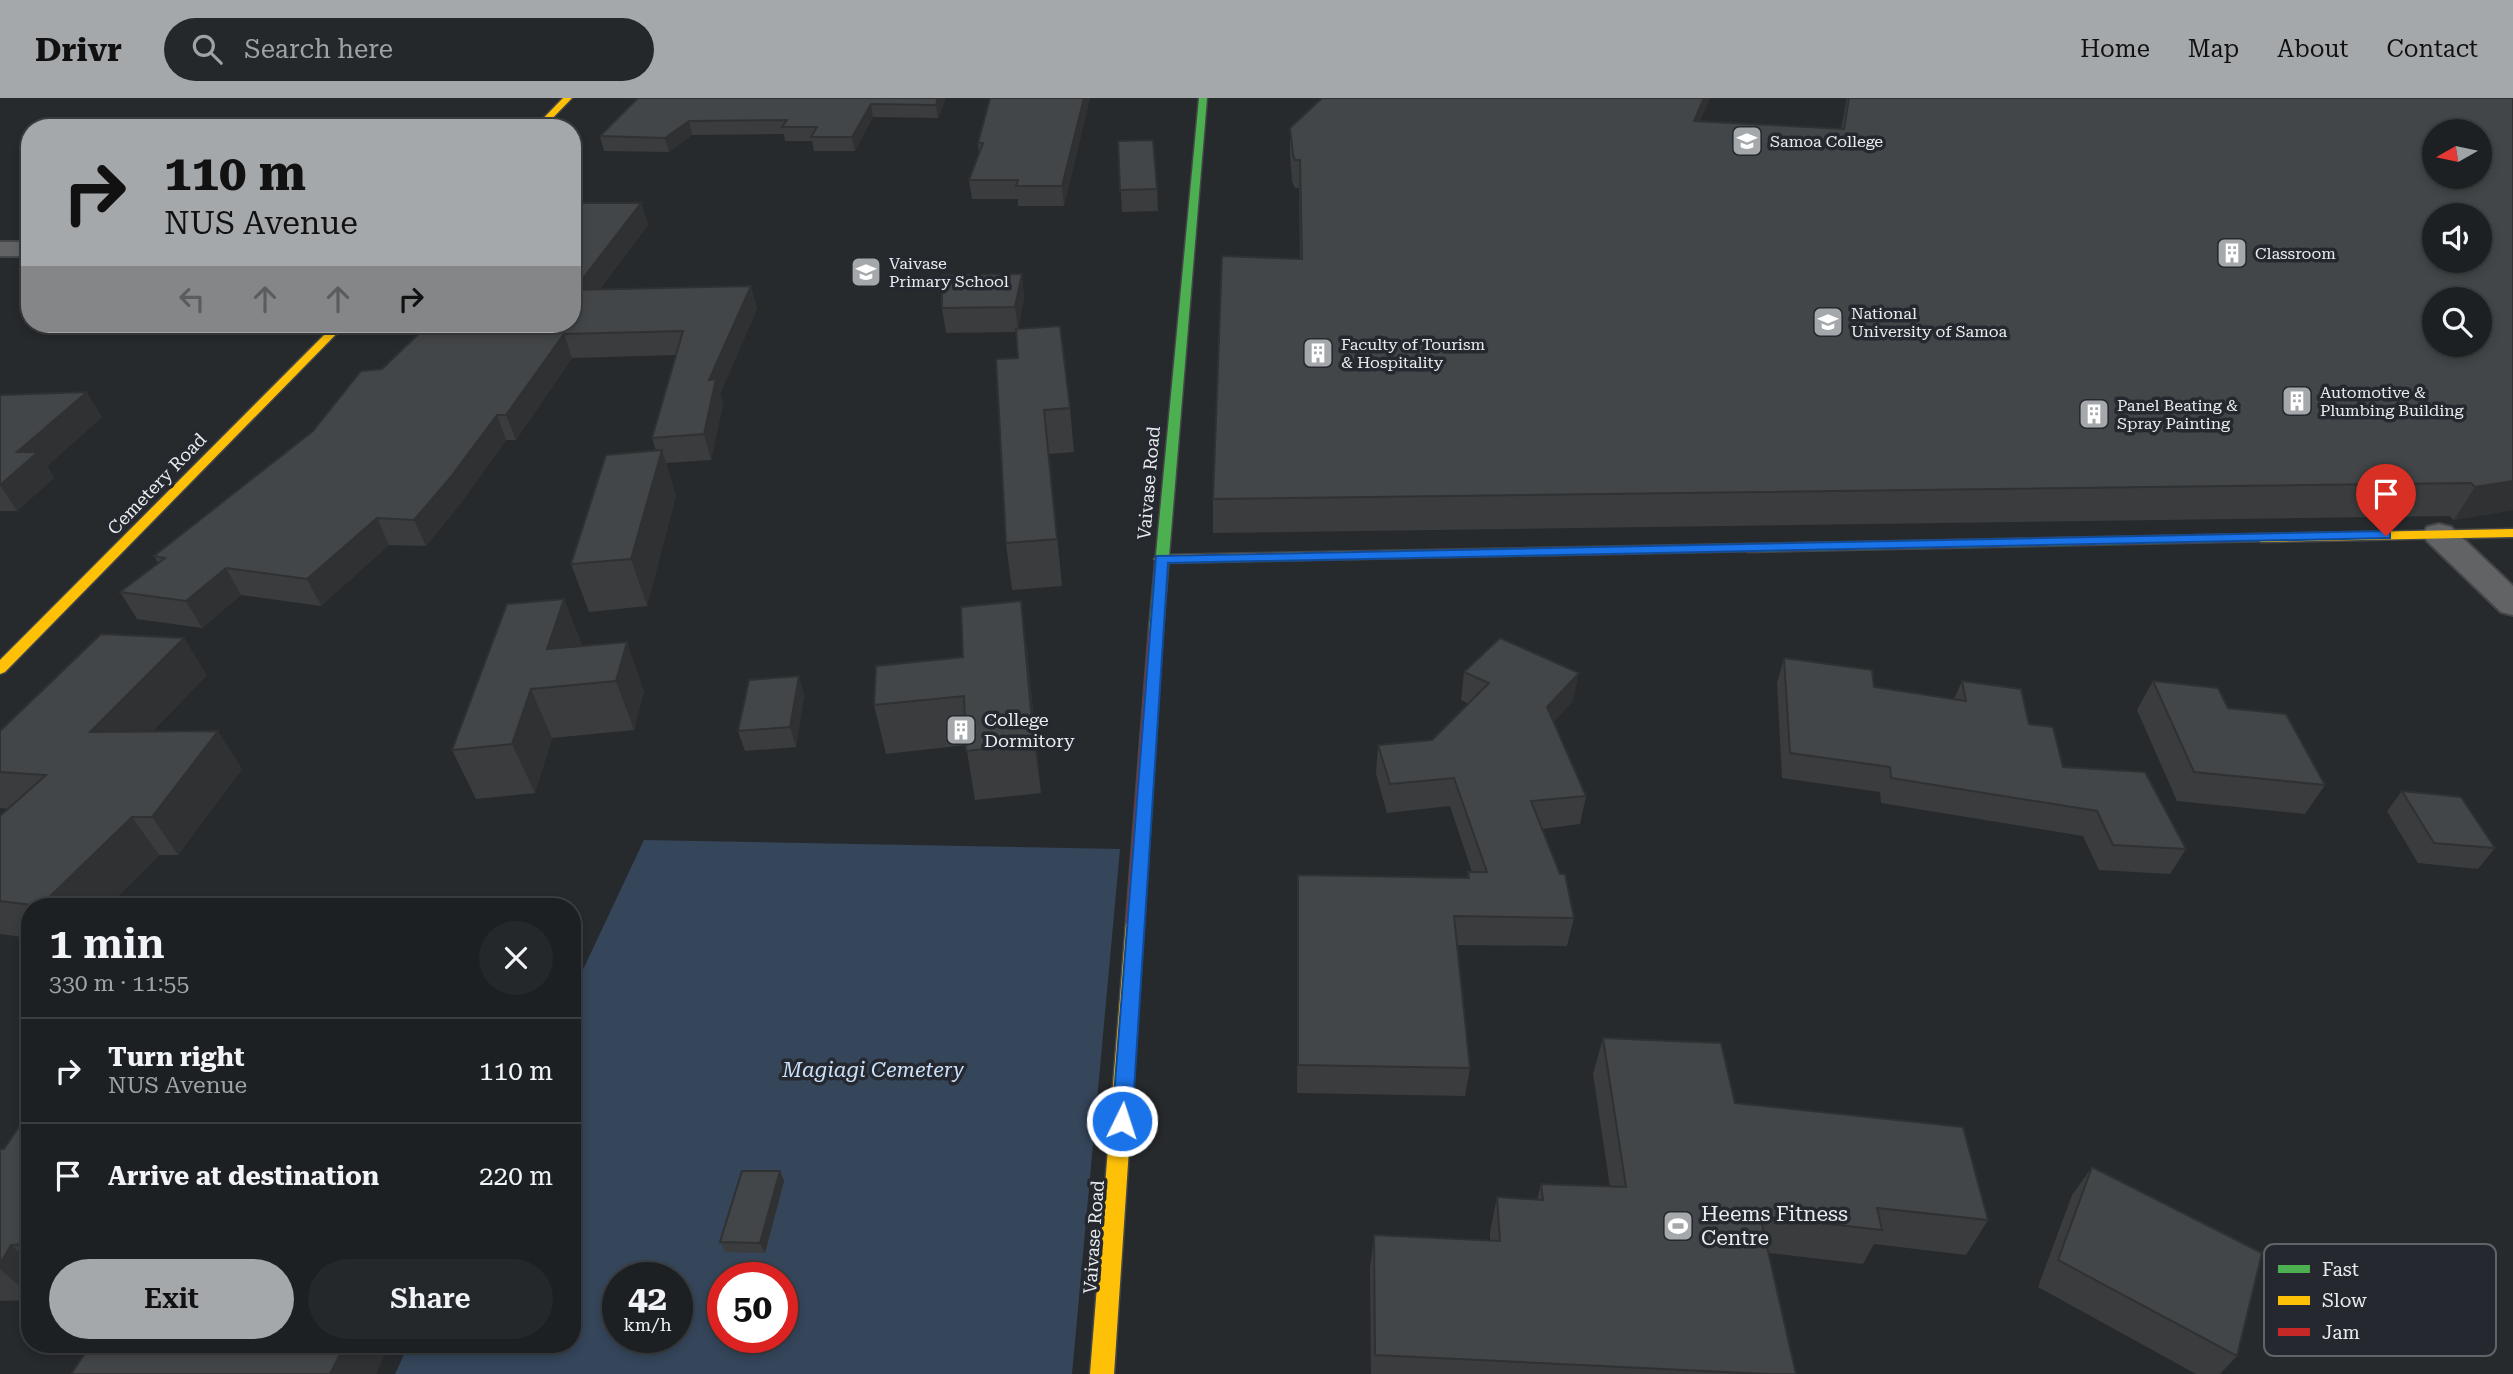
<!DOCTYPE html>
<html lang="en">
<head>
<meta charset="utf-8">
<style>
	body { margin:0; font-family:"Roboto Serif",serif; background:#25282a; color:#f1f3f6; height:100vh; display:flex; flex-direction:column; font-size:26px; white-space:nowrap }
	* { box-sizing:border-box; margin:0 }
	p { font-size:23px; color:#a0a3a5 }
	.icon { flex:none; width:38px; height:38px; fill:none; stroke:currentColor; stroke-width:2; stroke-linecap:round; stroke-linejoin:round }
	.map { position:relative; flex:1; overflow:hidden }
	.sheet { position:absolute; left:21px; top:800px; width:560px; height:455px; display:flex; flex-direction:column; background:#1d2022; border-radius:28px; box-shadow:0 4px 10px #0003,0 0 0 2px #3b3e40 }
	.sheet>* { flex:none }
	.top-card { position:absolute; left:21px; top:21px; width:560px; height:214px; border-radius:28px; box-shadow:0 4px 10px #0003,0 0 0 2px #3b3e40; background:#a5a8ab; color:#111; overflow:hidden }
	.needle { width:46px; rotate:261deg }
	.controls { position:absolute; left:2422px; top:21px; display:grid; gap:14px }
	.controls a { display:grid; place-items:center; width:70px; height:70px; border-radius:50%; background:#1d2022; box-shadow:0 4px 10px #0003,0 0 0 2px #3b3e40; font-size:35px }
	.speed { position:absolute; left:602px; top:1164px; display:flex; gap:14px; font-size:35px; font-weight:700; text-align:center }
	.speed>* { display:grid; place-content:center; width:91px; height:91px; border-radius:50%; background:#1d2022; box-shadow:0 4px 10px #0003,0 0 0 2px #3b3e40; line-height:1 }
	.speed small { font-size:18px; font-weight:400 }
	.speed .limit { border:10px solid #d22; background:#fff; color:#111 }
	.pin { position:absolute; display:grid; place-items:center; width:60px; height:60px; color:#fff; margin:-72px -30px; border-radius:50% 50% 50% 0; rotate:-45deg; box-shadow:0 0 7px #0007 }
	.pin .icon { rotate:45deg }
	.me { position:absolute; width:77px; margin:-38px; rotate:4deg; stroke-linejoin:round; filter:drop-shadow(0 0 5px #0008) }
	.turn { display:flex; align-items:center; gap:24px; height:147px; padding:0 28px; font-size:32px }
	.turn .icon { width:91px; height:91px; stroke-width:2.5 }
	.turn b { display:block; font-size:49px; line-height:60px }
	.lanes { display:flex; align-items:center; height:66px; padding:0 28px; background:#0003; justify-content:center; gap:35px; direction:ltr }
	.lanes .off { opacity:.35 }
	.round { display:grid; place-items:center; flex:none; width:74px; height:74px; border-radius:37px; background:#25282a }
	.headline { display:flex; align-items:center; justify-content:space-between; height:119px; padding:0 28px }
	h1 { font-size:42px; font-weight:600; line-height:52px }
	.action { display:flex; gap:14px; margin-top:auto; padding:14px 28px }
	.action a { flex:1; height:80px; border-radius:42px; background:#a5a8ab; color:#111; font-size:28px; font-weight:600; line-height:80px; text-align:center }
	.action a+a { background:#25282a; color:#f1f3f6 }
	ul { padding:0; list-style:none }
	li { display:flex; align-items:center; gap:21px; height:105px; padding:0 28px; border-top:2px solid #3b3e40 }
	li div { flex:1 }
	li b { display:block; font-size:26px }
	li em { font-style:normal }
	header { display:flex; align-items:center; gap:42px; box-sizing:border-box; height:98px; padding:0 35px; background:#a5a8ab; color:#111 }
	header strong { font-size:33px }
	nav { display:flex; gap:38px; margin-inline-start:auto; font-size:24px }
	.search { width:490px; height:63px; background:#25282a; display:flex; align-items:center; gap:18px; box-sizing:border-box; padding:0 24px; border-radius:38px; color:#a0a3a5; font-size:26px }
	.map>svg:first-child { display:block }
	.green { fill:#35455a; fill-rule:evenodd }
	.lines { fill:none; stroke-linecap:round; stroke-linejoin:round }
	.street-casing { stroke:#444649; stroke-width:4 }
	.fast-casing { stroke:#444649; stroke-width:3 }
	.slow-casing { stroke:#444649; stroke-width:3 }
	.jam-casing { stroke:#444649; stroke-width:3 }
	.street { fill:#626365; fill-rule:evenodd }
	.fast { fill:#4caf50; fill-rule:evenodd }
	.slow { fill:#ffc107; fill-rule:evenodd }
	.jam { fill:#c62828; fill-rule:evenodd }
	.wall { fill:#3a3c3e }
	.shaded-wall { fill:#2f3132 }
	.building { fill:#434648; stroke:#2f3132; stroke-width:2; fill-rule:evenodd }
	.route { fill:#1a73e8; stroke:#114b97; stroke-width:2 }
	.labels { text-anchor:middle; stroke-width:7; stroke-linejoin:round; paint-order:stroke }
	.far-poi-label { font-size:16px; fill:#e9ecef; stroke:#25292f; text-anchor:start }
	.street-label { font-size:18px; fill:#e9ecef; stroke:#25292f }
	.poi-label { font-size:18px; fill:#e9ecef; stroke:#25292f; text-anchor:start }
	.near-park-label { font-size:21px; font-style:italic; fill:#cbe0fb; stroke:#25292f }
	.near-poi-label { font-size:21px; fill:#e9ecef; stroke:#25292f; text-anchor:start }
	.key { fill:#25292f; stroke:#606469; stroke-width:2 }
	.key-label { font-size:19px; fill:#e9ecef }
</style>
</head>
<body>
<header>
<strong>Drivr</strong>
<div class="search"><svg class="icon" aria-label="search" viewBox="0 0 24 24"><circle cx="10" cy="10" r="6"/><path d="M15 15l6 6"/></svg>Search here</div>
<nav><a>Home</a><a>Map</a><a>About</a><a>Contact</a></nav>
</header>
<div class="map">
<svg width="2513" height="1276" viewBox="0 0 2513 1276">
	<rect width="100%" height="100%" fill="#272a2d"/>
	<path class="green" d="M644,742L1120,751L1072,1276H395L409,1246H572V895ZM618,1180H677V1239H618ZM723,1180H782V1239H723Z"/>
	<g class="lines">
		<g class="street-casing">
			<path id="street" d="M0,144H30V158H0Z
				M2439,426L2451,429L2513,488V517L2501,514L2427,443L2423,436L2427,429Z"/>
		</g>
		<g class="fast-casing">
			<path id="fast" d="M1199,0H1207L1163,531L1156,535L1149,531Z
				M2261,436L2266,437V443L1748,454L1741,450L1748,446Z"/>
		</g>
		<g class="slow-casing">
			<path id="slow" d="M563,0H572L543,30H534Z
				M335,226H346L5,574L0,576V562Z
				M2513,431V439L2261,444L2254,440L2261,436Z
				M1748,446L1753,447L1755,450L1753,453L1161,465L1154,461L1161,457Z
				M1135,818L1141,820L1144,825L1114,1276H1090L1126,825L1129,820Z"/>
		</g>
		<g class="jam-casing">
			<path id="jam" d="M1156,527L1163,531L1144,825L1141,830L1135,832L1129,830L1126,825L1149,531Z"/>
		</g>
		<use href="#street" class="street"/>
		<use href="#fast" class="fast"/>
		<use href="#slow" class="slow"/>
		<use href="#jam" class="jam"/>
	</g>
	<path class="wall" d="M638,0H946L938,20L873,19L855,53H814L812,43H785L784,36L692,37L669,54L604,53L600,38Z
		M1090,0L1064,108H1018V101H972L969,82L979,56L978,45Z
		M1322,0H1710L1700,23L1841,31L1847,0H2513V412L2454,422L2449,418L1213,435V401L1300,161L1299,90H1295L1292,83L1290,57V30Z
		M1118,43L1157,91L1158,113L1122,114Z
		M641,105L648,127L599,192L751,188L757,211L720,296L723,306L711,362L666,365L676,398L647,508L589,514L571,466L656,353L652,340L676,257L572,260L516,342H506L461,405L426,448L389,447L321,508L241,497L202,530L137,521L120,494L158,465L154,458L313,333L382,271Z
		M1022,176L1024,200L1018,231L1070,310L1074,354L1049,356L1062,488L1012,492L1006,445L1018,260L1016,234L946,235L942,210Z
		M0,297L102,319L47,368L54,380L17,413H0Z
		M564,501L582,548L644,593L634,632L552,640L535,695L476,701L452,652Z
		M1027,551L1041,695L975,702L966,647L886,656L874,607L963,559Z
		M1784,560L1874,589L1954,601L1962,583L2029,626L2063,669L2186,751L2170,776L2099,772L2083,738L1881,705L1880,694L1782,680L1777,585Z
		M1464,574L1573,603L1553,624L1586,698L1580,726L1542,731L1574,820L1567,848L1457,847L1470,970L1465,998L1297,995L1298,777L1467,780L1468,774H1472L1450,708L1387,715L1376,676L1378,647L1432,642L1469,606L1461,602Z
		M207,577L152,634L242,671L178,757H159L108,808H30V840L0,836V718L8,711L0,710V633Z
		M799,578L804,598L796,649L745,653L738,633Z
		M2153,583L2228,610L2325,687L2305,716L2177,703L2137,612Z
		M2402,693L2495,750L2478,771L2418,765L2387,713Z
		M1603,940L1735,1005L1988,1122L1966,1157L1874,1146L1863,1166L1769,1155L1796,1276H1371L1370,1171L1374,1137L1490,1143V1134L1497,1099L1537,1102L1541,1086L1610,1089L1593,976Z
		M30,1020V1202L0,1203V1051H4Z
		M2092,1069L2237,1258L2220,1276H2196L2038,1189L2072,1097Z
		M784,1083L765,1155L725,1154L720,1144Z"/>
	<path class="shaded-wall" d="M938,0H946L938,20L936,7Z
		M1084,0H1090L1064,108L1062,88Z
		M1704,0H1710L1689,50L1694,23Z
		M871,6L873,19L855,53L852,39Z
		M689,23L692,37L669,54L665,40Z
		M641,105L648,127L581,216L574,192Z
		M1022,176L1024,200L1018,234L1015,209Z
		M751,188L757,211L720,296L723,306L711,362L704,336L709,282Z
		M564,236L572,260L516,342L506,317Z
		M87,294L102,319L47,368L54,380L17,413L0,387L17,354Z
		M497,317L506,342L461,405L426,448L414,422Z
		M662,352L676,398L647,508L631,461Z
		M2513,383V412L2454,422L2475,389Z
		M377,420L389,447L321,508L307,481Z
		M226,470L241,497L202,530L186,503Z
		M564,501L582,549L547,551Z
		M1021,503L1027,551L1041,695L1034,646Z
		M184,540L207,577L116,671L90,634Z
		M627,544L644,593L634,632L616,583Z
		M1579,575L1573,603L1542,637L1547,609Z
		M799,578L804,598L796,649L790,629Z
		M531,591L552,640L535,695L512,646Z
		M218,633L242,671L178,757L152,719Z
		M132,719L159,757L108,808H40Z
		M780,1073L784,1083L765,1155L760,1145Z
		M11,1147L30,1164V1197L0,1171V1166Z
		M345,1246H390L376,1276H330Z"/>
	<path class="building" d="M638,0H938L936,7L871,6L852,39H811L817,29H782L787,22L689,23L665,40L600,38Z
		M990,0H1084L1062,88H1016L1018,82H969L983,45H978Z
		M1322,0H1704L1694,23L1844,31L1849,0H2513V383L2475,389L2471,385L1213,401L1222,158L1302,161L1300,62H1295L1293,56L1290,30ZM2434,33H2480V79H2434ZM2434,117H2480V163H2434ZM2434,201H2480V247H2434Z
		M1153,42L1157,91L1120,92L1118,43Z
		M572,105H641L574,192L751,188L709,282L716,281L704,336L652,340L683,233L564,236L506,317H497L450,380L414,422L377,420L307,481L226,470L186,503L120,494L165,460L154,458L313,333L361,273L382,271L429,226H572Z
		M1022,176L1015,209L942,210V177Z
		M1060,228L1070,310L1044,312L1057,441L1006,445L996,261L1018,260L1016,231Z
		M87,294L17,354H38L0,387V297Z
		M662,352L631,461L571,466L606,357Z
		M564,501L547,551L627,544L616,583L531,591L512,646L452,652L507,506Z
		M1021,503L1034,646L966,653L964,598L874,607L876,568L963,559L961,509Z
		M101,536L184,540L90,634L218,633L152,719H132L40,808L0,803V718L46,677L0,674V633Z
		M1500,540L1579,575L1547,609L1586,698L1531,703L1560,776H1565L1574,820L1454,818L1470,970L1298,967V777L1469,780L1468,774H1487L1454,680L1390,686L1378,647L1432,642L1489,585L1464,574Z
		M1784,560L1872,572L1874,589L1966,603L1962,583L2021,591L2029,626L2053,629L2063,669L2145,674L2186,751L2113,747L2097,713L1891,680L1890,669L1790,655Z
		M799,578L790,629L738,633L749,582Z
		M2153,583L2218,590L2228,610L2286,616L2325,687L2194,674Z
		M2402,693L2461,699L2495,750L2434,745Z
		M1603,940L1721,945L1735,1005L1963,1029L1988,1122L1877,1110L1882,1132L1760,1118L1796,1276H1767L1375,1257L1374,1137L1500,1143L1497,1099L1543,1102L1541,1086L1626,1089Z
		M25,1020H30V1146L11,1147L0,1166V1051H4Z
		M2092,1069L2262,1155L2237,1258L2058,1162Z
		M742,1073H780L760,1145L720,1144Z
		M224,1246H345L330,1276H71L88,1251L220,1254Z"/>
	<path class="route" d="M2386,433L2390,435V440L1168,465L1132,1023L1129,1029L1122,1032L1115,1029L1112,1023L1156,458Z"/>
	<defs>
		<g id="school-square" transform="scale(1.575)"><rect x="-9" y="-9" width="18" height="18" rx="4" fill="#a5a8ab" stroke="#25292f"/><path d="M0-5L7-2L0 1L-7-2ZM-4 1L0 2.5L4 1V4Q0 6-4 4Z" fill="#fff"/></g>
		<g id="building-square" transform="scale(1.575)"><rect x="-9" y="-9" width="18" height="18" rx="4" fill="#a5a8ab" stroke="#25292f"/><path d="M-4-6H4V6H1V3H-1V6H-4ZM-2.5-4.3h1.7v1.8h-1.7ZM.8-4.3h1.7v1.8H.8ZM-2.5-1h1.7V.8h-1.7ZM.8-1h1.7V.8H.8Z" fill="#fff"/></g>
		<g id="university-square" transform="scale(1.575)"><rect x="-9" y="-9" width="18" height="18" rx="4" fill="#a5a8ab" stroke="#25292f"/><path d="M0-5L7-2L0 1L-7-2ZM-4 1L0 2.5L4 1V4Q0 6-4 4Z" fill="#fff"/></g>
		<g id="stadium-square" transform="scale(1.575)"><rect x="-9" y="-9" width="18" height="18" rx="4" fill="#a5a8ab" stroke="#25292f"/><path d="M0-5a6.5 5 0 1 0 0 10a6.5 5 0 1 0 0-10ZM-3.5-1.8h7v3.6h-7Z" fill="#fff"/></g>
	</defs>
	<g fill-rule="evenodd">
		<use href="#school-square" x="1747" y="43"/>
		<use href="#building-square" x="2232" y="155"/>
		<use href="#school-square" x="866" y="174"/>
		<use href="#university-square" x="1828" y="224"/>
		<use href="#building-square" x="1318" y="255"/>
		<use href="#building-square" x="2297" y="303"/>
		<use href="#building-square" x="2094" y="316"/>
		<use href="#building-square" x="961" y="632"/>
		<use href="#stadium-square" x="1678" y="1128"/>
	</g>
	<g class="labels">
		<g class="far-poi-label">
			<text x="1770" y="49">Samoa College</text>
			<text x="2255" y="161">Classroom</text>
			<text x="889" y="171">Vaivase<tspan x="889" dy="18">Primary School</tspan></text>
			<text x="1851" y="221">National<tspan x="1851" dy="18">University of Samoa</tspan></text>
			<text x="1341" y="252">Faculty of Tourism<tspan x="1341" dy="18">&amp; Hospitality</tspan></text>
			<text x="2320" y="300">Automotive &amp;<tspan x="2320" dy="18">Plumbing Building</tspan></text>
			<text x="2117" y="313">Panel Beating &amp;<tspan x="2117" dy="18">Spray Painting</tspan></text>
		</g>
		<g class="street-label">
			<text transform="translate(1149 385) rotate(-85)" y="6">Vaivase Road</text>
			<text transform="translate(157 386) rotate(-46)" y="6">Cemetery Road</text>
			<text transform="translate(1094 1139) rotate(-86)" y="6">Vaivase Road</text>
		</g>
		<g class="poi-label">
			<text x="984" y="628">College<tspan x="984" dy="21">Dormitory</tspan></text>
		</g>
		<g class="near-park-label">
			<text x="873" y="979">Magiagi Cemetery</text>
		</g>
		<g class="near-poi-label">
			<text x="1701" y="1123">Heems Fitness<tspan x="1701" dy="24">Centre</tspan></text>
		</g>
	</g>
	<rect x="2264" y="1146" width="232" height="112" rx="10" class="key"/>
	<rect x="2278" y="1167" width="32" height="8" fill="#4caf50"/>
	<rect x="2278" y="1198" width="32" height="9" fill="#ffc107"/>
	<rect x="2278" y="1230" width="32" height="8" fill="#c62828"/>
	<g class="key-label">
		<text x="2322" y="1178">Fast</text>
		<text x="2322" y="1209">Slow</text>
		<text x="2322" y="1241">Jam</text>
	</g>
</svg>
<div class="controls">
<a><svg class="needle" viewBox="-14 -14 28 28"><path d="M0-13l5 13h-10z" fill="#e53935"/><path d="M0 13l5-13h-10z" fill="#a0a3a5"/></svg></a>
<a><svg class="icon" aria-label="sound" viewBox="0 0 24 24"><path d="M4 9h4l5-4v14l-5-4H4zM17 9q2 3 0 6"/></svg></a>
<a><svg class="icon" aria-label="search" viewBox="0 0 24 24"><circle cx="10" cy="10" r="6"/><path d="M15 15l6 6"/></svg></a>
</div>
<div class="speed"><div>42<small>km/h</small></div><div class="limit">50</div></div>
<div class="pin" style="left:2386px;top:438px;background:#d93025"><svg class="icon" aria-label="arrive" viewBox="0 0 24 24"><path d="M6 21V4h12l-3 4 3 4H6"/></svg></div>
<svg class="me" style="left:1122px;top:1023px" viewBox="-20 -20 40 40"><circle r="17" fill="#1a73e8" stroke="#fff" stroke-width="3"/><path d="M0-11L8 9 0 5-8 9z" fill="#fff"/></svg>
<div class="top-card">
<div class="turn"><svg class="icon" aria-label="right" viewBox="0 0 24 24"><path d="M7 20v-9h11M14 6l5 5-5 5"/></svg><div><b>110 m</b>NUS Avenue</div></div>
<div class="lanes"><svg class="icon off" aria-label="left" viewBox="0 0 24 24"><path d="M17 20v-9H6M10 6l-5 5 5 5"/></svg><svg class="icon off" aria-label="ahead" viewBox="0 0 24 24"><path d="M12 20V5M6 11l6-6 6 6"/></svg><svg class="icon off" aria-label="ahead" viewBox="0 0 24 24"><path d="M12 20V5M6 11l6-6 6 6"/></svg><svg class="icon" aria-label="right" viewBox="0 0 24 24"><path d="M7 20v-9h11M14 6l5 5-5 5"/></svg></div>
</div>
<section class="sheet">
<div class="headline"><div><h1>1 min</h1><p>330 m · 11:55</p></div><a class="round"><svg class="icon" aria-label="close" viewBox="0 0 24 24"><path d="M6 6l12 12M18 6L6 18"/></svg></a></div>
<ul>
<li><svg class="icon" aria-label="right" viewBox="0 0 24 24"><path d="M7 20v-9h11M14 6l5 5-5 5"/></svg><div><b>Turn right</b><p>NUS Avenue</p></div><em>110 m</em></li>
<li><svg class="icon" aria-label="arrive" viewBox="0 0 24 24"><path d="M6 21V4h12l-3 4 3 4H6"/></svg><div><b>Arrive at destination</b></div><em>220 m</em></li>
</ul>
<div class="action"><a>Exit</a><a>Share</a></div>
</section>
</div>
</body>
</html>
